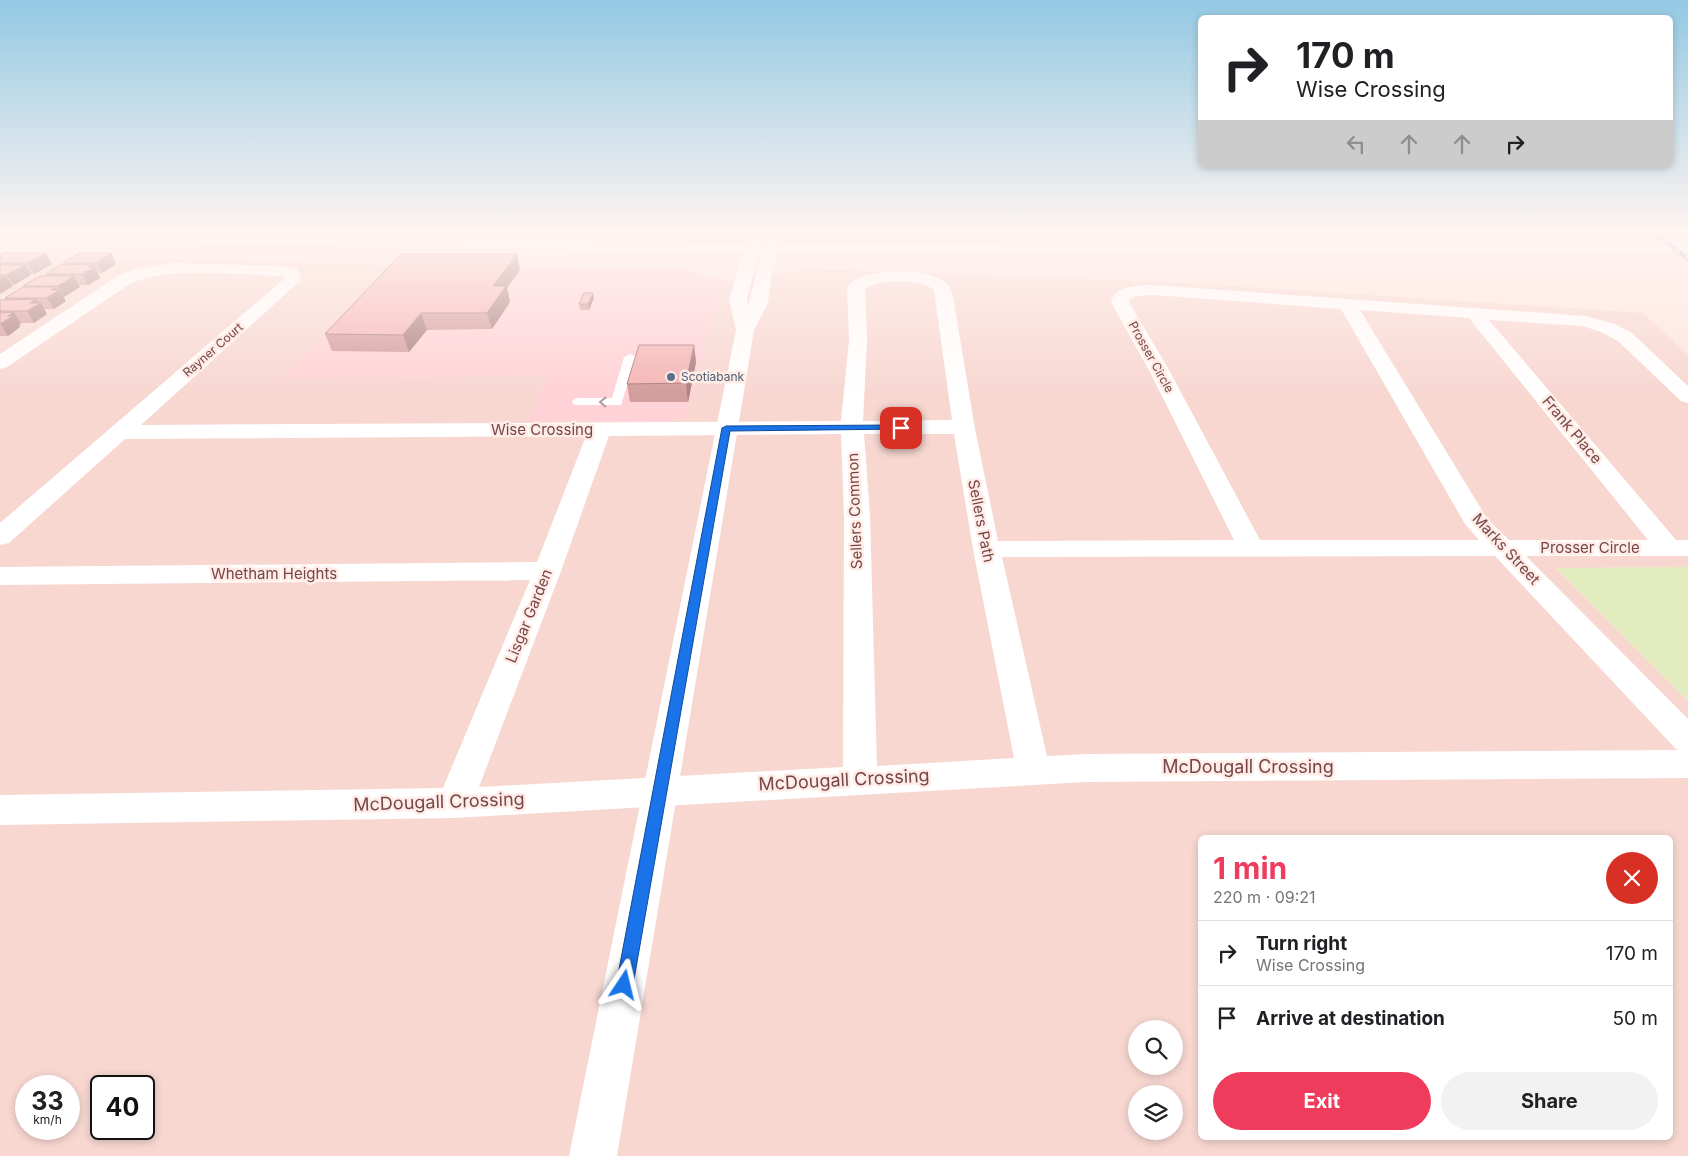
<!DOCTYPE html>
<html lang="en">
<head>
<meta charset="utf-8">
<style>
	body { margin:0; font-family:Inter,sans-serif; background:#f2f2f2; color:#202124; height:100vh; display:flex; flex-direction:column; font-size:19px; white-space:nowrap }
	* { box-sizing:border-box; margin:0 }
	p { font-size:16px; color:#757577 }
	.icon { flex:none; width:28px; height:28px; fill:none; stroke:currentColor; stroke-width:2; stroke-linecap:round; stroke-linejoin:round }
	.map { position:relative; flex:1; overflow:hidden }
	.details { position:absolute; left:1198px; top:835px; width:475px; height:305px; display:flex; flex-direction:column; background:#fff; border-radius:8px; box-shadow:0 2px 8px #0003 }
	.details>* { flex:none }
	.hud { position:absolute; left:1198px; top:15px; width:475px; height:152px; border-radius:8px; box-shadow:0 2px 8px #0003; background:#fff; color:#202124; overflow:hidden }
	.buttons { position:absolute; left:1128px; top:1020px; display:grid; gap:10px }
	.buttons a { display:grid; place-items:center; width:55px; height:55px; border-radius:50%; background:#fff; box-shadow:0 2px 8px #0003; font-size:25px }
	.speed { position:absolute; left:15px; top:1075px; display:flex; gap:10px; font-size:25px; font-weight:700; text-align:center }
	.speed>* { display:grid; place-content:center; width:65px; height:65px; border-radius:50%; background:#fff; box-shadow:0 2px 8px #0003; line-height:1 }
	.speed small { font-size:12px; font-weight:400 }
	.speed .limit { border:2px solid #111; border-radius:8px; background:#fff; color:#111 }
	.pin { position:absolute; display:grid; place-items:center; width:42px; height:42px; color:#fff; margin:-21px; border-radius:10px; box-shadow:0 2px 8px #0006 }
	.me { position:absolute; width:55px; margin:-28px; rotate:10deg; stroke-linejoin:round; filter:drop-shadow(0 0 4px #0008) }
	.turn { display:flex; align-items:center; gap:18px; height:105px; padding:0 15px; font-size:22px }
	.turn .icon { width:65px; height:65px; stroke-width:2.5 }
	.turn b { display:block; font-size:35px; line-height:42px }
	.lanes { display:flex; align-items:center; height:48px; padding:0 15px; background:#0003; justify-content:center; gap:25px; direction:ltr }
	.lanes .off { opacity:.35 }
	.round { display:grid; place-items:center; flex:none; width:52px; height:52px; border-radius:26px; background:#f2f2f2 }
	.summary { display:flex; align-items:center; justify-content:space-between; height:85px; padding:0 15px }
	h1 { font-size:30px; font-weight:700; line-height:38px; color:#f03c5c }
	.action { display:flex; gap:10px; margin-top:auto; padding:10px 15px }
	.action a { flex:1; height:58px; border-radius:30px; background:#f03c5c; color:#fff; font-size:20px; font-weight:700; line-height:58px; text-align:center }
	.action a+a { background:#f2f2f2; color:#202124 }
	ul { padding:0; list-style:none }
	li { display:flex; align-items:center; gap:15px; height:65px; padding:0 15px; border-top:1px solid #e0e0e0 }
	li div { flex:1 }
	li b { display:block; font-size:19px }
	li em { font-style:normal }
	.map>svg:first-child { display:block }
	.residential { fill:#f8d7d1; fill-rule:evenodd }
	.commercial { fill:#ffd2d7 }
	.green { fill:#e3ecbe }
	.lines { fill:none; stroke-linecap:round; stroke-linejoin:round }
	.lane { fill:#fff; fill-rule:evenodd }
	.street { fill:#fff; fill-rule:evenodd }
	.secondary { fill:#fff; fill-rule:evenodd }
	.rail-casing { stroke:#a49ec7; stroke-width:4 }
	.rail { stroke:#ffece7; stroke-width:2.5; stroke-dasharray:7; stroke-linecap:butt }
	.wall { fill:#d39d9d }
	.shaded-wall { fill:#ac7f7f }
	.building { fill:#f5b6b6; stroke:#ac7f7f }
	.oneway { stroke:#b4999a }
	.route { fill:#1a73e8; stroke:#114b97 }
	.service-dot { fill:#5c6f8a; stroke:#ffece7; stroke-width:2 }
	.labels { text-anchor:middle; stroke-width:5; stroke-linejoin:round; paint-order:stroke }
	.far-street-label { font-size:12px; fill:#764648; stroke:#ffece7 }
	.far-service-label { font-size:12px; fill:#4e5e75; stroke:#ffece7; text-anchor:start }
	.street-label { font-size:15px; fill:#764648; stroke:#ffece7 }
	.near-street-label { font-size:18px; fill:#764648; stroke:#ffece7 }
</style>
</head>
<body>
<div class="map">
<svg width="1688" height="1156" viewBox="0 0 1688 1156">
	<rect width="100%" height="100%" fill="#fee6e0"/>
	<path class="residential" d="M735,231H1077L980,238H820L734,235Z
		M0,255L394,265L285,378L549,375L526,422L670,421L686,418L722,280L798,271L836,270L1190,283L1643,313L1688,355V567L1556,568L1688,701V1156H0ZM1200,838H1670V1138H1200ZM1136,1029H1174V1066H1136ZM26,1086H69V1129H26ZM101,1086H144V1129H101ZM1136,1094H1174V1131H1136Z"/>
	<path class="commercial" d="M429,231H735L734,235L703,238Z
		M394,265L691,270L704,277L722,280L686,418L670,421L526,422L549,375L284,378Z"/>
	<path class="green" d="M1688,567V701L1556,568Z"/>
	<g class="lines">
		<path class="lane" d="M387,231H397L382,244H376V240Z
			M630,354L636,357L621,405H574L572,402L574,399L578,398H612L624,357Z"/>
		<path class="street" d="M173,263L284,266L298,269L301,280L141,425L841,421L849,340L847,287C861,267 929,267 946,283C950,286 951,291 953,296L975,429L998,541L1234,540L1149,370L1111,302C1115,285 1139,285 1153,285L1585,316L1615,324L1632,333L1688,386V403L1681,401L1618,341L1601,332L1583,326L1489,320L1676,540H1688V556H1526L1688,719V778L1086,782L455,818L0,825V795L443,788L530,580L0,585V567L537,562L586,436L125,439L9,543L0,545V523L284,279V276C240,275 170,266 131,283L7,367L0,369V354L119,275L137,269ZM885,282C901,281 920,279 934,290L952,420L863,421L867,340L865,289L875,284ZM1153,295L1341,309L1465,524L1479,540H1260L1169,370L1129,302V299L1136,296ZM1360,310L1469,318L1648,540H1509L1488,520ZM841,434L844,515L843,767L479,787L561,571L609,436ZM864,434H954L973,549L1014,758L877,766L870,515ZM1495,556L1676,749L1680,750L1086,754L1047,756L1002,557Z"/>
		<path class="secondary" d="M0,231H91L711,243H746L751,231H763L762,243H765L769,231H783L780,243L1688,241V251L778,253L772,271L768,303L754,330L750,355L617,1156H569L736,330L729,299L743,253L0,239ZM759,253H762L748,306L747,299Z"/>
		<g class="rail-casing">
			<path id="rail" d="M1652,231L1688,259"/>
		</g>
		<use href="#rail" class="rail"/>
	</g>
	<path class="wall" d="M111,253L116,264L102,273H98L100,278L88,285H78L80,287L63,297L66,301L54,309H44L47,314L34,323H20L21,324L19,325L20,327L8,336H0V300H6L5,298L24,287L23,286L47,276L46,274L64,265L63,263Z
		M0,255L52,264L34,274H30L31,275L14,285H12L13,286L0,294Z
		M520,270L507,288L510,302L492,329L427,330L409,352L332,351L325,334Z
		M594,298L589,310H580L579,304Z
		M694,345L696,362L688,402H630L627,384Z"/>
	<path class="shaded-wall" d="M46,253L52,264L34,274L28,263Z
		M111,253L116,264L102,273L96,263Z
		M517,254L520,270L507,288L510,302L492,329L487,313L493,286Z
		M93,264L100,278L88,285L82,274L88,267Z
		M25,265L31,275L14,285L7,275Z
		M6,276L13,286L0,294V279Z
		M74,276L80,287L64,297L58,286Z
		M56,287L58,291L59,290L66,301L54,309L47,298L51,290Z
		M593,293L594,298L589,310L588,304Z
		M36,299L39,304L41,303L47,314L34,323L27,311L30,303Z
		M14,312L21,324L19,325L20,327L8,336L1,324L8,316Z
		M421,313L427,330L409,352L403,335Z
		M694,345L696,362L688,402L686,383Z"/>
	<path class="building" d="M4,253H46L28,263H0V260L4,258H0V255Z
		M79,253H111L96,263H63Z
		M401,254H517L493,286H506L487,313H421L403,335L325,334Z
		M93,264L88,267H95L82,274H46L60,265Z
		M0,265H25L7,275H0Z
		M0,276H6L0,279Z
		M40,276H74L58,286H23Z
		M23,287H56L51,290H59L47,298H5Z
		M584,293H593L588,304H579Z
		M36,299L30,303H41L27,311H0V300Z
		M14,312L8,316H13L0,324V313Z
		M639,345H694L686,383L627,384Z"/>
	<defs><path id="oneway-chevron" d="M-2-3.5L2.5 0L-2 3.5" fill="none" stroke-width="1.6" stroke-linecap="round" stroke-linejoin="round" transform="scale(1.25)"/></defs>
	<use class="oneway" href="#oneway-chevron" transform="translate(603 402) rotate(-179)"/>
	<linearGradient id="sky" x2="0" y2="1"><stop stop-color="#93c9e3"/><stop offset="0.59" stop-color="#fff4f1"/><stop offset="1" stop-color="#fff4f1" stop-opacity="0"/></linearGradient>
	<rect width="1688" height="393" fill="url(#sky)"/>
	<path class="route" d="M901,425L905,426V429L730,431L633,985L631,991L624,993L618,991L616,985L722,428L726,426Z"/>
	<circle class="service-dot" cx="671" cy="377" r="5"/>
	<g class="labels">
		<g class="far-street-label">
			<text transform="translate(213 350) rotate(-41)" y="4">Rayner Court</text>
			<text transform="translate(1151 357) rotate(61)" y="4">Prosser Circle</text>
		</g>
		<g class="far-service-label">
			<text x="681" y="381">Scotiabank</text>
		</g>
		<g class="street-label">
			<text x="542" y="435">Wise Crossing</text>
			<text transform="translate(1572 430) rotate(50)" y="5">Frank Place</text>
			<text transform="translate(855 511) rotate(-92)" y="5">Sellers Common</text>
			<text transform="translate(981 521) rotate(79)" y="5">Sellers Path</text>
			<text x="1590" y="553">Prosser Circle</text>
			<text transform="translate(1506 549) rotate(47)" y="5">Marks Street</text>
			<text x="274" y="579">Whetham Heights</text>
			<text transform="translate(529 616) rotate(-68)" y="5">Lisgar Garden</text>
		</g>
		<g class="near-street-label">
			<text x="1248" y="773">McDougall Crossing</text>
			<text transform="translate(844 780) rotate(-3)" y="6">McDougall Crossing</text>
			<text transform="translate(439 802) rotate(-2)" y="6">McDougall Crossing</text>
		</g>
	</g>
</svg>
<div class="buttons">
<a><svg class="icon" aria-label="search" viewBox="0 0 24 24"><circle cx="10" cy="10" r="6"/><path d="M15 15l6 6"/></svg></a>
<a><svg class="icon" aria-label="layers" viewBox="0 0 24 24"><path d="M12 4l9 5-9 5-9-5zM3 14l9 5 9-5"/></svg></a>
</div>
<div class="speed"><div>33<small>km/h</small></div><div class="limit">40</div></div>
<div class="pin" style="left:901px;top:428px;background:#d93025"><svg class="icon" aria-label="arrive" viewBox="0 0 24 24"><path d="M6 21V4h12l-3 4 3 4H6"/></svg></div>
<svg class="me" style="left:624px;top:985px" viewBox="-20 -20 40 40"><path d="M0-17L14 15 0 8-14 15z" fill="#1a73e8" stroke="#fff" stroke-width="4"/></svg>
<div class="hud">
<div class="turn"><svg class="icon" aria-label="right" viewBox="0 0 24 24"><path d="M7 20v-9h11M14 6l5 5-5 5"/></svg><div><b>170 m</b>Wise Crossing</div></div>
<div class="lanes"><svg class="icon off" aria-label="left" viewBox="0 0 24 24"><path d="M17 20v-9H6M10 6l-5 5 5 5"/></svg><svg class="icon off" aria-label="ahead" viewBox="0 0 24 24"><path d="M12 20V5M6 11l6-6 6 6"/></svg><svg class="icon off" aria-label="ahead" viewBox="0 0 24 24"><path d="M12 20V5M6 11l6-6 6 6"/></svg><svg class="icon" aria-label="right" viewBox="0 0 24 24"><path d="M7 20v-9h11M14 6l5 5-5 5"/></svg></div>
</div>
<section class="details">
<div class="summary"><div><h1>1 min</h1><p>220 m · 09:21</p></div><a class="round" style="background:#d93025;color:#fff"><svg class="icon" aria-label="close" viewBox="0 0 24 24"><path d="M6 6l12 12M18 6L6 18"/></svg></a></div>
<ul>
<li><svg class="icon" aria-label="right" viewBox="0 0 24 24"><path d="M7 20v-9h11M14 6l5 5-5 5"/></svg><div><b>Turn right</b><p>Wise Crossing</p></div><em>170 m</em></li>
<li><svg class="icon" aria-label="arrive" viewBox="0 0 24 24"><path d="M6 21V4h12l-3 4 3 4H6"/></svg><div><b>Arrive at destination</b></div><em>50 m</em></li>
</ul>
<div class="action"><a>Exit</a><a>Share</a></div>
</section>
</div>
</body>
</html>
